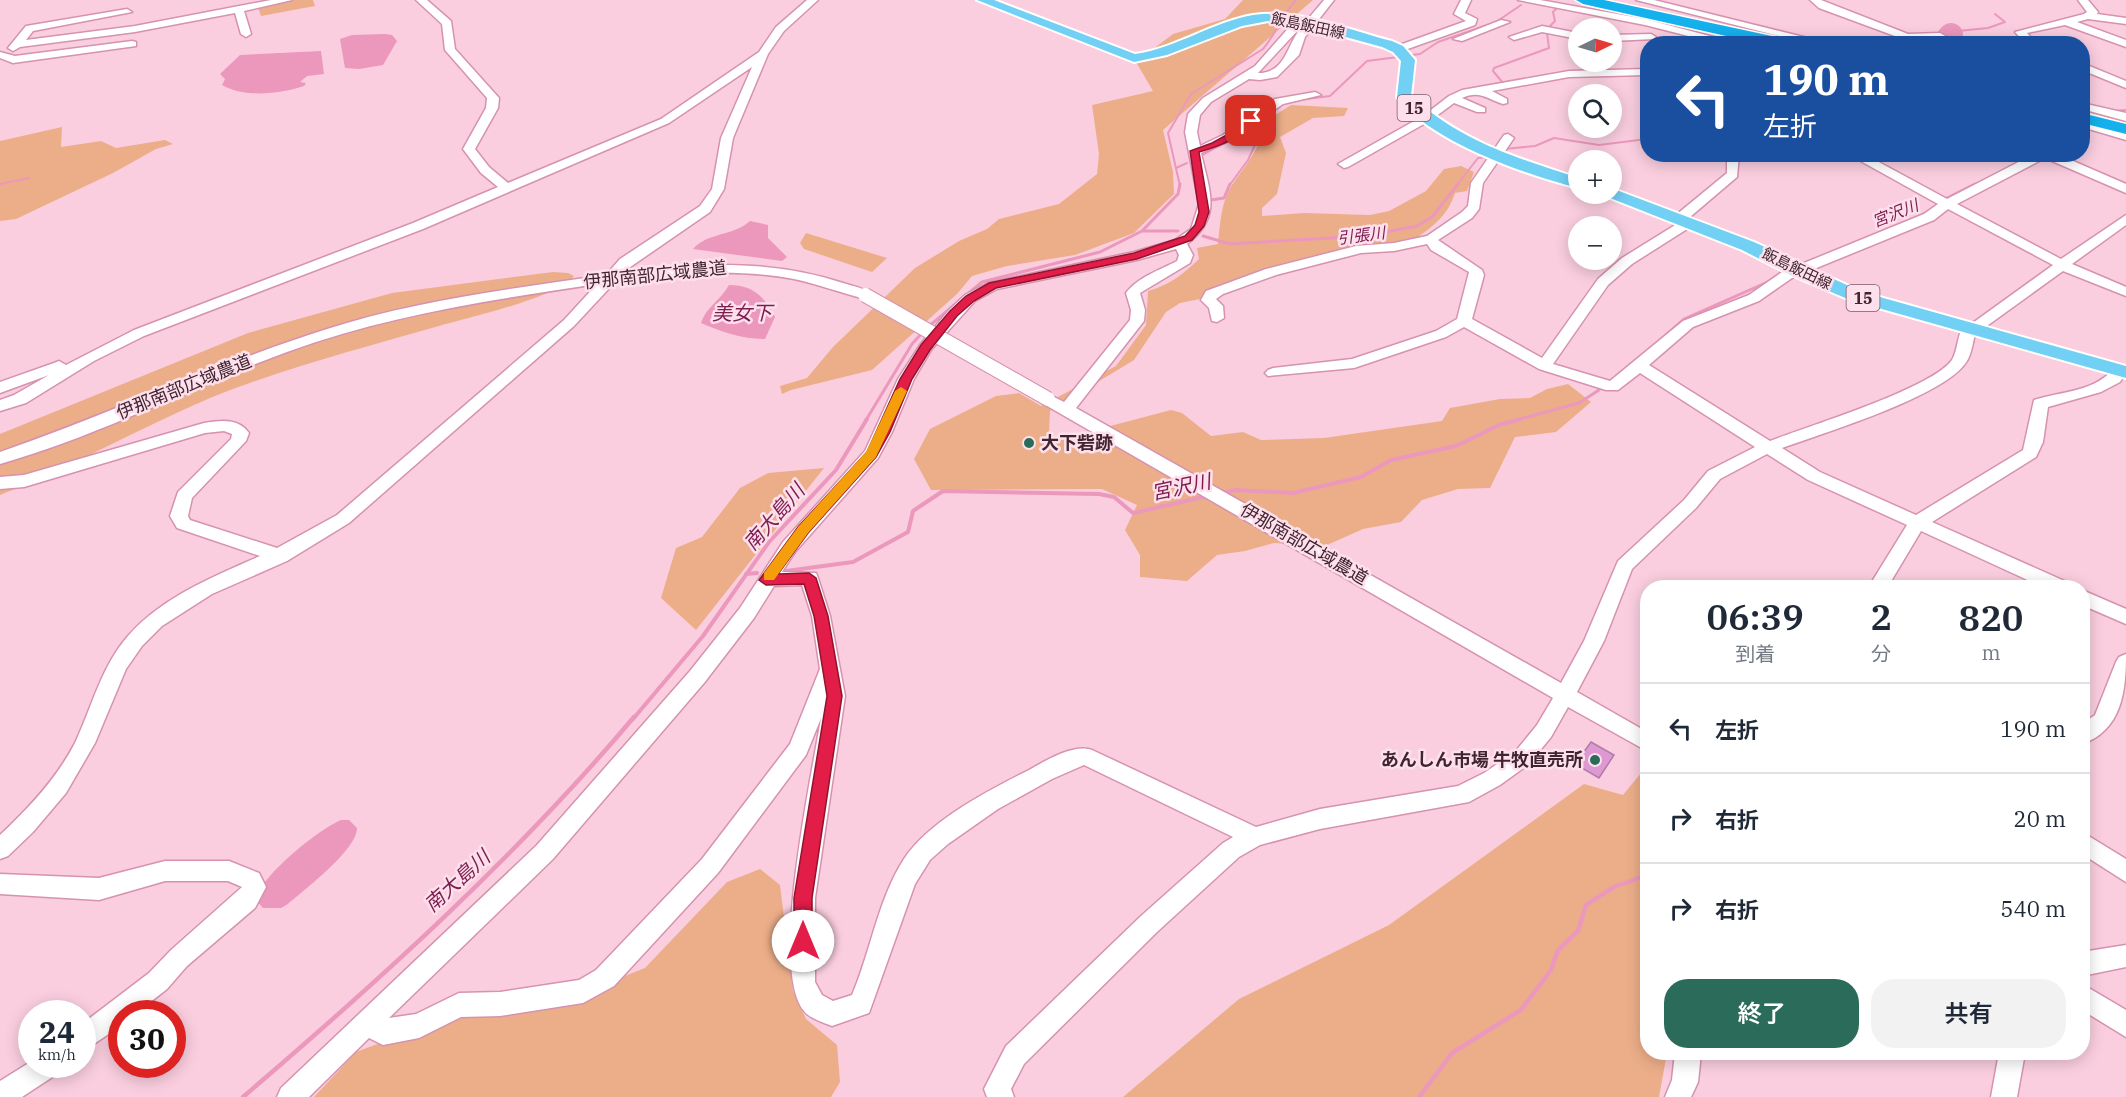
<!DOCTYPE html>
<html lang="ja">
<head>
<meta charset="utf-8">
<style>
	body { margin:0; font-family:"IBM Plex Serif","Noto Sans JP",serif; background:#f2f2f3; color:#1f2937; height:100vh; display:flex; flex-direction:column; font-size:22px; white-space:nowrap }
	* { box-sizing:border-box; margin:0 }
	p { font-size:20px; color:#747a83 }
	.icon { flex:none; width:33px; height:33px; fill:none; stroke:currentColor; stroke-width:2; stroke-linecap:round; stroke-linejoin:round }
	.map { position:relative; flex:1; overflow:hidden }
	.panel { position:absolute; left:1640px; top:580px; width:450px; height:480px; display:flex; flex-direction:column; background:#fff; border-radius:24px; box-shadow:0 3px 15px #0003 }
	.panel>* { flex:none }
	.hud { position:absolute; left:1640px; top:36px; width:450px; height:126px; border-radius:24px; box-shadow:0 3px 15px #0003; background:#1a4fa0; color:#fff; overflow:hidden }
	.needle { width:39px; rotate:85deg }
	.fabs { position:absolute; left:1568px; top:18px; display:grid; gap:12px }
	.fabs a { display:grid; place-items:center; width:54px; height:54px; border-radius:50%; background:#fff; box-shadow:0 3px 15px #0003; font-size:30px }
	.speed { position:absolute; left:18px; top:1000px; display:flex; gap:12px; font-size:30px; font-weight:700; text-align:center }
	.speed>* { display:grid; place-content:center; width:78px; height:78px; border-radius:50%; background:#fff; box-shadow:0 3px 15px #0003; line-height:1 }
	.speed small { font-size:15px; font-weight:400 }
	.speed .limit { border:9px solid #d22; background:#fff; color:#111 }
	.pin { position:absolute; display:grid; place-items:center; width:51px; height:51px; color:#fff; margin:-26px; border-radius:12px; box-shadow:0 3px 9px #0006 }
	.me { position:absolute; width:66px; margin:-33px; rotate:0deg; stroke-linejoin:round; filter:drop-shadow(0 0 4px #0008) }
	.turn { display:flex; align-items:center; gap:21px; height:126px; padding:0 24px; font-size:27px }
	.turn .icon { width:78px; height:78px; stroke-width:2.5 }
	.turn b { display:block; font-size:42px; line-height:51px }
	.eta { display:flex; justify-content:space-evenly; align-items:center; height:102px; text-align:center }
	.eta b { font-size:36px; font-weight:600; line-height:42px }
	.cta { display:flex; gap:12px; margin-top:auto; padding:12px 24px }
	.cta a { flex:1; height:69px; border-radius:24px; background:#2b6b59; color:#fff; font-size:24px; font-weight:600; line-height:69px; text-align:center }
	.cta a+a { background:#f2f2f3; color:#1f2937 }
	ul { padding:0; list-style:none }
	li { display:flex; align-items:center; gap:18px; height:90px; padding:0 24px; border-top:2px solid #e0e1e3 }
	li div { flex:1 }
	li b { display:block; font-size:22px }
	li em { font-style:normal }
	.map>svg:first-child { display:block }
	.green { fill:#ecae89 }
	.water { fill:#ec97bc }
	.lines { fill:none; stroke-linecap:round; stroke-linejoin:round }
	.stream-far3 { stroke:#ec97bc; stroke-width:2 }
	.stream-far2 { stroke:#ec97bc; stroke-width:3 }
	.stream-far1 { stroke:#ec97bc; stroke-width:4 }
	.stream { stroke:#ec97bc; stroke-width:4.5 }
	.river { stroke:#ec97bc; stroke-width:24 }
	.building { fill:#dd99d2; stroke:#b17ca8; stroke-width:1.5 }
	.minor-casing { stroke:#d692af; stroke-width:3 }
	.major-casing { stroke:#fff; stroke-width:4 }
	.highway-casing { stroke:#fff; stroke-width:3 }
	.minor { fill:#fff; fill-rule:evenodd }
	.major { fill:#72d0f4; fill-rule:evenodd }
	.highway { fill:#14b1ed; fill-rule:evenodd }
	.minor-bridge-casing { stroke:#d692af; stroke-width:16; stroke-linecap:butt }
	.minor-bridge { stroke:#fff; stroke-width:14 }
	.route { fill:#e11d48; stroke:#92132f; stroke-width:1.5 }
	.slow { fill:#f59e0b }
	.poi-dot { fill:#2b6b59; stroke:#fde0eb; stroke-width:2 }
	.labels { text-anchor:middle; stroke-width:5; stroke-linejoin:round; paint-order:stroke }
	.far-street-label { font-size:15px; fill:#402531; stroke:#fde0eb }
	.shield { fill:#fde0eb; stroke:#795d69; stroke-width:1.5 }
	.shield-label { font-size:16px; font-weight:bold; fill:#402531 }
	.far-water-label { font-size:16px; font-style:italic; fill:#7d1c50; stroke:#fde0eb }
	.street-label { font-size:18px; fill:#402531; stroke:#fde0eb }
	.poi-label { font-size:18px; font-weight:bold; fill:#402531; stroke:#fde0eb; text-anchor:start }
	.water-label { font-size:20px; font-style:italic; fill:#7d1c50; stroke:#fde0eb }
</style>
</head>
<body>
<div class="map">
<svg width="2126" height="1097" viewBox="0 0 2126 1097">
	<rect width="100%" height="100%" fill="#facedf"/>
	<path class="green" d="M293,0H313L315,6L261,16L258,7Z
		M1243,0H1313L1163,130L1173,172L1174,194L1134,233L1075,255L1007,266L972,276L957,294L872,370L791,390L782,394L780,386L807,378L833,347L915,268L959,241L987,229L999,219L1059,204L1097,174L1099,154L1092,105L1153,91L1136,62L1173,34L1225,19Z
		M1291,105L1348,108L1344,116L1313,118L1280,137L1286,153L1277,194L1262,208V216L1304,213L1370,215L1389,211L1426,191L1444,169L1461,166L1474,172L1467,191L1455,193C1448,214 1436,224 1418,237L1265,269L1205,292L1200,299L1180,303L1166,312L1134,360L1050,411L1049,434L1061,439L1171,410L1182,413L1211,436L1243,432L1261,440L1324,438L1442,421L1450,408L1500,399L1530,398L1547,389L1568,384L1591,402L1556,432L1515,437L1490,488L1458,489L1422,500L1401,522L1363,529L1325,546L1274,543L1245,551L1217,555L1187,581L1140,577V555L1125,530L1137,505L1102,489L931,490L914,459L930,429L996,396L1019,393L1041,406L1116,366L1146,325L1148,291C1170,285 1183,274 1199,259L1197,248L1218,244C1220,224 1221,202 1232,185C1242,170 1250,161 1258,145L1250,131Z
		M62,127L61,147L101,141L116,148L165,140L173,144L156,149L113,173L16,219L0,221V141Z
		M806,233L887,258L872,272L804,249L800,243Z
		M553,272L568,273L574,276C560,297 466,318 439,326C363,348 284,368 210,398C139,428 72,467 0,495V434L248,333L392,293Z
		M824,468L696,630L661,598L676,548L702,537L740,488L768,473Z
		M1646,767L1647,1053H1667L1659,1097H1123L1239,999L1389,925L1584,784L1623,795Z
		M760,869L780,885L793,991L806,1019L837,1045L840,1082L831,1097H314L356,1052L458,1014L536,1011L645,968L727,882Z"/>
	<path class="water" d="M385,34L392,35L397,41L383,65L359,69L345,68L340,39L352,35Z
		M321,51L324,74L307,76L300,82L306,83L304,86C280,94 244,98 222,85L225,79L220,74L240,55Z
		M750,221L768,225V238L787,257L782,261L693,249C708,232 734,236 750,221Z
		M729,285C753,285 764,296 775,317L765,339C742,339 722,332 701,323C706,307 720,301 729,285Z
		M341,820H349L357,828C357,850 304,890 288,904L281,908H263L255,899C264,874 316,831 341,820Z"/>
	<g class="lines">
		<path class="stream-far3" d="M1549,27L1555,21L1553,12L1556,9
			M1958,31L1988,28L2005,22L1995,14
			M1927,44L1936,39
			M1412,55L1420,54L1438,42L1496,22L1521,5
			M1503,83L1493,71L1494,68L1549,48L1547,33
			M1299,100L1330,96L1367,61L1398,57
			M2112,111L2126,110
			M1504,149L1535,146L1554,138L1599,145L1647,139
			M1201,156L1246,131L1268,114
			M1176,168L1187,163
			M0,184L29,178
			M1180,186L1168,133L1191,94L1263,49C1276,34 1282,15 1296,0
			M1229,186L1248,160L1255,145L1246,131
			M1456,186L1478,158L1487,157
			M1972,186L1977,183"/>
		<path class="stream-far2" d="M1211,200L1224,198L1230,184
			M1943,200L1975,184
			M1143,231H1178
			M1203,236L1230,244L1364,236L1417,226L1432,217L1458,184
			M928,327L982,282L1100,252L1142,231L1178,194L1180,184
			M1658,342L1684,319L1770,281L1785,271
			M866,420L912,344L922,333
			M1516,420L1579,403L1599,390"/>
		<path class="stream-far1" d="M1221,493L1236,490L1293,493L1361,477L1391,460L1456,446L1499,425L1521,419
			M786,571L853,562L908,532L913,511L943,491L1099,494L1114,497L1133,513L1208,496
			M746,574L757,573
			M633,719L703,636L769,542L836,470L867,419"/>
		<path class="stream" d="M243,1097C381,979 517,856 634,717
			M1419,1097L1452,1053L1521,1010L1551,970L1558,950L1578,931L1586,905L1614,887L1647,875"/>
		<path class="river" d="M1949,37L1951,35"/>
	</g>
	<path class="building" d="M1591,742L1614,755L1599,778L1575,764Z"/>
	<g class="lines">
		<g class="minor-casing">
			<path id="minor" d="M271,0H292L244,11L251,34L246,37L241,34L235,13L135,32L20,47L13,51L8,48L26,26L127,9L132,12L33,31L26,40L135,26Z
				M416,0H427L451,21L455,49L499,98L498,108L475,149L489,167L508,183L661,119L759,52L776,27L807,0H818L784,31L768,54L733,138L724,189L710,212L623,272C697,263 771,259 843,283C852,286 866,288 872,295L865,299C841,293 818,284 794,279C735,268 674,273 615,282L574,326L349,523L287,561L212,594L162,626L142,646L126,669L95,743L66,793L33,832L8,856L0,859V835C29,808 57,778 75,743C92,707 101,667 128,636C162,597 213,577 260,556L177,528L170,516L178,492L231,439L232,434L224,431L205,433L24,487L0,489V477L24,475L204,423C220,420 239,418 249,433L246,441L192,498L188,516L190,520L277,548L337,515L564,320L597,284C491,300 388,315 287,352C191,387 99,436 0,464V452C109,414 214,365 324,330C416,300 511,289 606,275L620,259L700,206L712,189L721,138L752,67L669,123L423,229L144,336L94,361L26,403L0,411V400L14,395L49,375L0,393V382L54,363L59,361L66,365L134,330L413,223L498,187L481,173L463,149L486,108L487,98L445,50L442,24Z
				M1324,0H1334L1305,37L1299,55L1277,77L1260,80L1249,79L1211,102L1200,115L1197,132L1200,146L1223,135L1275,99L1315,92L1321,95L1283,104L1231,140L1201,153C1209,190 1223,217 1187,244L1193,255L1190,263L1140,293L1145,310L1144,321L1076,408L1561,683L1584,641L1618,561L1684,500L1708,471L1755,447L1640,373L1618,390H1606L1539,369L1464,327L1446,337L1354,368L1268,376L1265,373L1268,370L1273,368L1352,359L1436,331L1457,319L1469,272L1431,250L1427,244L1394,251L1361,253L1276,275L1223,294L1216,299L1223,306L1224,318L1217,322L1212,321L1209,308L1201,300L1206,291L1266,269L1356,246L1394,243L1427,236L1462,212L1468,206L1471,183L1504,135L1508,134L1514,138L1483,183L1479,209L1472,218L1438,240L1482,270L1484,275L1472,319L1542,358L1598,279L1622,258L1680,222L1674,218L1676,215L1727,173V154H1739L1737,177L1690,217L1697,221L1695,224L1632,264L1608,285L1553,364L1610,381L1683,321L1749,295L1782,272L1924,214L1938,204L1848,154H1864L1947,199L2034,154H2057L2126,184V193L2045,158L1957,204L2061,259L2126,215V225L2072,264L2126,287V296L2063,271L1984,328L1976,331C1973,340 1972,353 1967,361C1946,396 1823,433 1782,448L1820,472L1916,515L2023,450L2034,400C2062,391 2096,392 2115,367H2125L2126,373L2120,382L2101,392L2048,407L2043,442L2036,457L1932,522L2069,583L2071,588H2045L1921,531L1887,588H1868L1907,525L1808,480L1767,454L1720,479L1696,508L1632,569L1604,641L1577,692L1647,732V751L1568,707L1551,737L1529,764L1500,785L1469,802L1320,829L1260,845L1239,857L1157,932L1024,1064L1011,1089L1014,1097H987L984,1089L1006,1046L1141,916L1223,843L1233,837L1084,765L1052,779L998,809L948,844L930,860L915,884L869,1013L832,1026C824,1023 809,1018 804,1011C769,968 812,776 821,718L806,755L718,873L614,986L583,1003L500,1016L461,1017L419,1038L383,1045L369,1038L309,1097H277L281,1088L537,845L690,671L740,608L783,542L865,451L898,379L920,345L949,310L965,295L988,283L1134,252L1175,240L1191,229L1199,204L1185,132L1188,114L1203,98L1255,66L1292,24H1300V28L1258,73C1283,73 1286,51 1296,35C1304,23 1315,11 1324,0ZM1948,209L2053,265L1974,322L1964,325C1957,335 1958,350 1952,360C1931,389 1808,426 1770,441L1649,365L1693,327L1759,301L1792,278L1934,220ZM1176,249L1179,255L1177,261C1160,270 1138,277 1126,293L1131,310L1130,320L1064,402L1048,394L1040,399L1042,403L1553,698L1537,725L1515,752L1484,773L1458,786L1320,809L1256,827L1092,750C1074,743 1045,761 1029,770C989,790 929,821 904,859C878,899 871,951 852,995L833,1001L822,995L815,982V898L845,696L830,616L818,578L816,573L782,572L795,552L878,458L892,432L914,379L931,350L975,301L997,289L1137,260ZM802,585L812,616L820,669L790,744L702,859L596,970L579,980L500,992L459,993L416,1014L389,1018L553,859L704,683L754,618L774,586Z
				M1461,0H1471L1465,13L1477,19L1475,25L1402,51H1394V47L1466,21L1454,14Z
				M1518,0H1540L1645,19L1740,44H1720L1645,25Z
				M1636,0H1654L1832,44H1811Z
				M1810,0H1821L1908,34L1940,33L1959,44H1945L1938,39H1903L1819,8Z
				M2078,0H2088L2098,12L2097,14L2126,18V24L2088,19L2077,22L2126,40V47L2065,25L2027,33L2037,44H2026L2015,32L2084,14L2087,12Z
				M1501,20L1510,22L1462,41L1453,39Z
				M1542,26L1578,33V39L1542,32L1514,40L1509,37Z
				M1651,34L1656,37L1655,39L1611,41V35Z
				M132,41L136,42V46L13,63L0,58V52L15,56Z
				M2082,63L2126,81V88L2082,70Z
				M1647,69V75L1569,77L1492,91L1507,99V103L1503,104C1487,99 1480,90 1462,98L1485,108V112H1477L1454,103L1431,120L1348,167L1344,168L1338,164L1423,116L1449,96L1462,90L1569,71Z
				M2082,103L2126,113V121L2082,109Z
				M2082,119L2126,132V140L2082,127Z
				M2082,590L2126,609V624L2082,605Z
				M2126,654C2126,691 2122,730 2082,744V724L2095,715L2116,662L2119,657Z
				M2082,832L2126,859V882L2082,854Z
				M165,861H229L259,873L266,887L255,908L187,966L167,989L135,1014H122V1025L82,1052V1024L149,973L171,950L242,887L228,881H165L99,900L0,894V874L99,878Z
				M2126,945V967L2082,976V952Z
				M2082,984L2126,1010V1037L2082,1010Z
				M1675,1053H1701L1698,1082L1691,1097H1665L1672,1080Z
				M1999,1053H2025L2017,1097H1991Z
				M32,1061V1065H61L57,1074L22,1097H0V1081Z"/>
		</g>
		<g class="major-casing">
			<path id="major" d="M977,0H994L1135,54C1177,48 1212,22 1253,15C1299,8 1348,30 1392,41L1403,46L1415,60L1411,96C1462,142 1515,157 1578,178V188C1524,174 1431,142 1397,97L1401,61L1393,52L1382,47L1302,25L1268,21L1242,26L1167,55L1134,62Z
				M1611,188L1754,242L1862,292L2126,366V378L1850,300L1791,275L1742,250L1605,196L1603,194H1611Z"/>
		</g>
		<g class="highway-casing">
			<path id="highway" d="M1576,0H1604L1786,39L1794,44H1762L1583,4Z
				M2082,113L2126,124V134L2082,123Z"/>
		</g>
		<use href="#minor" class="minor"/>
		<use href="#major" class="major"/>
		<use href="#highway" class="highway"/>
		<g class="minor-bridge-casing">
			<path id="minor-bridge" d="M865,295L1048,399"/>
		</g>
		<use href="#minor-bridge" class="minor-bridge"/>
	</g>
	<path class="route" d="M1248,119L1255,121C1240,138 1221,146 1199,152L1209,212L1204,226L1192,240L1137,259L996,288L974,301L957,316L930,350L912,379L890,432L876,457L808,533L778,574L809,573L816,578L828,616L842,696L812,898V941L809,947L803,949L797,947L794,941V898L827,696L814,616L804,584L766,585L759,580L798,527L867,452L900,379L921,345L950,311L966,296L989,283L1134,253L1185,236L1195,225L1199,212L1190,151L1212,143L1234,131Z"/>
	<path class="slow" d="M901,387L907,391L876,457L808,533L774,580H764V573L798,527L866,452L895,391Z"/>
	<g class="poi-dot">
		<circle cx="1029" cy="443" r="6"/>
		<circle cx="1595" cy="760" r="6"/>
	</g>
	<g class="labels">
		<g class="far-street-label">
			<text transform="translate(1308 26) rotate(12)" y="5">飯島飯田線</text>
			<text transform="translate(1797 269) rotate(26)" y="5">飯島飯田線</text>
		</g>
		<g class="shield">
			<rect x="1397.5" y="95" width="33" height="26" rx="4.5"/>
			<rect x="1846.5" y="285" width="33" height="26" rx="4.5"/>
		</g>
		<g class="shield-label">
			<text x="1414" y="114">15</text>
			<text x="1863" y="304">15</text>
		</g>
		<g class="far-water-label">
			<text transform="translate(1895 213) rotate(-22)" y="6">宮沢川</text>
			<text transform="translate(1361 235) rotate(-7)" y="6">引張川</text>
		</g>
		<g class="street-label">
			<text transform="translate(655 275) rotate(-6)" y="6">伊那南部広域農道</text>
			<text transform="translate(184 387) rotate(-22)" y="6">伊那南部広域農道</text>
			<text transform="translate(1304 544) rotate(30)" y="6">伊那南部広域農道</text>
		</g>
		<g class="poi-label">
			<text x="1041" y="449">大下砦跡</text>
			<text x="1583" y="766" text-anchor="end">あんしん市場 牛牧直売所</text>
		</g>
		<g class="water-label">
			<text x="742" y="320">美女下</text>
			<text transform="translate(1181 487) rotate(-12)" y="7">宮沢川</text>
			<text transform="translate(774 517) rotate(-49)" y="7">南大島川</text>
			<text transform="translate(457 881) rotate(-42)" y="7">南大島川</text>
		</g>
	</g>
</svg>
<div class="fabs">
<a><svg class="needle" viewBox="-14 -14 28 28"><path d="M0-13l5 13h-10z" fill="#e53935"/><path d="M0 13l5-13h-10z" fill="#747a83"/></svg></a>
<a><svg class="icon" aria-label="search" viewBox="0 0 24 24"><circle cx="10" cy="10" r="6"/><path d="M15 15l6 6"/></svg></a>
<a>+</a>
<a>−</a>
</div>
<div class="speed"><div>24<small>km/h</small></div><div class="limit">30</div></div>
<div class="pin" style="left:1251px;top:121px;background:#d93025"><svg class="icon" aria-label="arrive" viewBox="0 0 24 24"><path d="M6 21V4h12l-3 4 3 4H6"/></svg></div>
<svg class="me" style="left:803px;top:941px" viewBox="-20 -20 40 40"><circle r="19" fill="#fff"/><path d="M0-13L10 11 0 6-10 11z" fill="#e11d48"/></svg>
<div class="hud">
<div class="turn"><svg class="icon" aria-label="left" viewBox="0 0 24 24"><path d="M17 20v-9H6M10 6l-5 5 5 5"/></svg><div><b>190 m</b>左折</div></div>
</div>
<section class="panel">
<div class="eta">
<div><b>06:39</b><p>到着</p></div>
<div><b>2</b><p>分</p></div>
<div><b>820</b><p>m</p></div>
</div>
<ul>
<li><svg class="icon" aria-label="left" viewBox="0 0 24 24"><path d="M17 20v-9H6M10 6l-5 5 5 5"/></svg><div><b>左折</b></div><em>190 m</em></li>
<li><svg class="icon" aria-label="right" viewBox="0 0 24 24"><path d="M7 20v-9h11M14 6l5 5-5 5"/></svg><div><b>右折</b></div><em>20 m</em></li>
<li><svg class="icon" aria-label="right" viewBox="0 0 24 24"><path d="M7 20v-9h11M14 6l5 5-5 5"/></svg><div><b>右折</b></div><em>540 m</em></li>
</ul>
<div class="cta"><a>終了</a><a>共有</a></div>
</section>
</div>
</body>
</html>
